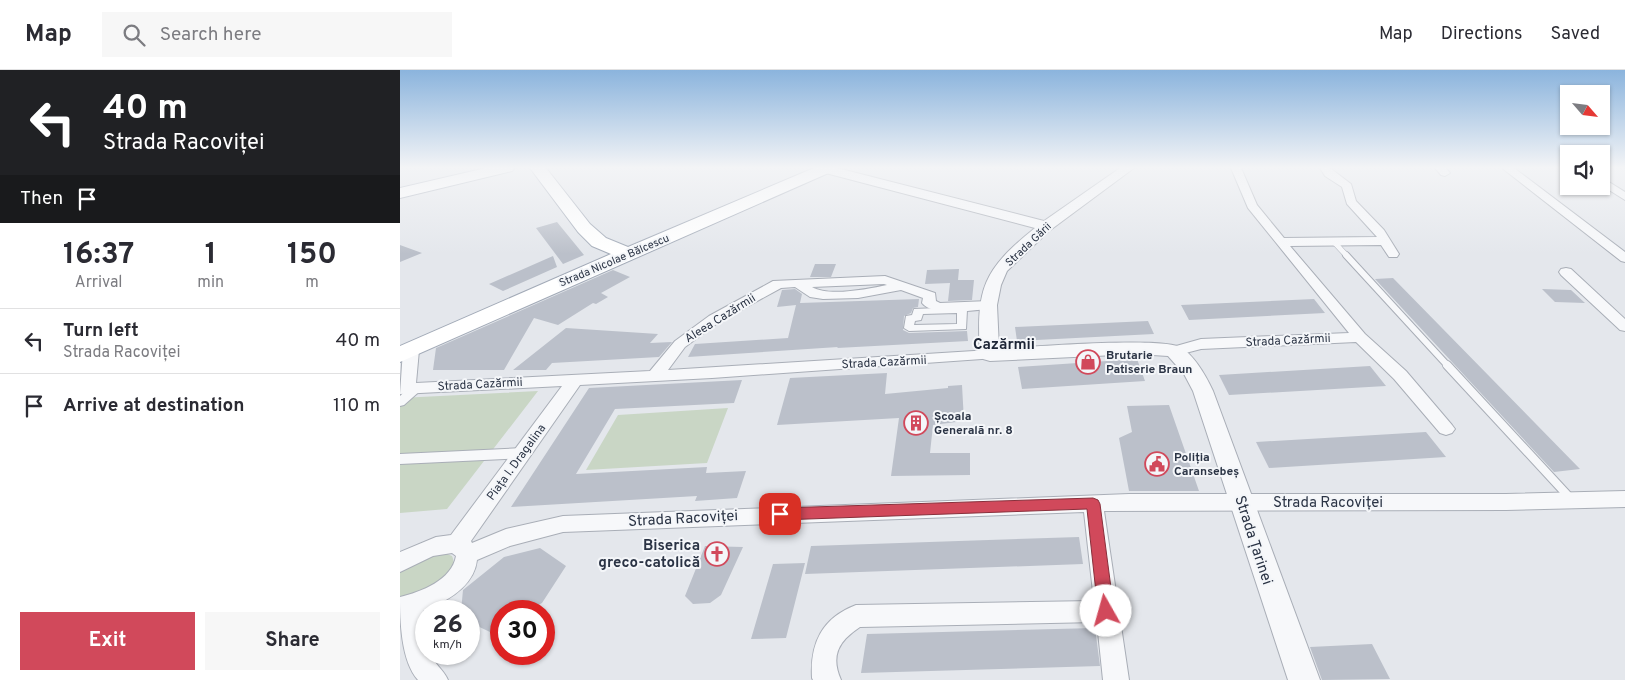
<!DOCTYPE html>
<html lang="en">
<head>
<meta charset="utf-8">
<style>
	body { margin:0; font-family:Overpass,sans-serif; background:#f7f7f7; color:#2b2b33; height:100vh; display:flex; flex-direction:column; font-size:19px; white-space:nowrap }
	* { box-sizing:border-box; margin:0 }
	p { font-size:16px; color:#7c7c81 }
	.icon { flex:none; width:28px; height:28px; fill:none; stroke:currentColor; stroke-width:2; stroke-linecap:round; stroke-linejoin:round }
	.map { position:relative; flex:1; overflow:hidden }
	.panel { display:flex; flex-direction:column; background:#fff; width:400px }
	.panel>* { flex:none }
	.top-card { background:#202124; color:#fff; overflow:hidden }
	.needle { width:32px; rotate:118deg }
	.controls { position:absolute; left:1160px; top:15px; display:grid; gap:10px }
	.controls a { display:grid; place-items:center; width:50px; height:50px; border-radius:0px; background:#fff; box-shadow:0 1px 4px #0004; font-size:25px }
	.speed { position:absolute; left:15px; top:530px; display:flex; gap:10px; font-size:25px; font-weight:700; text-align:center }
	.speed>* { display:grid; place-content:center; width:65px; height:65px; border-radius:50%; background:#fff; box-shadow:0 1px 4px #0004; line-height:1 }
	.speed small { font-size:12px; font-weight:400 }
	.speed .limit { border:8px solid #d22; background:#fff; color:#111 }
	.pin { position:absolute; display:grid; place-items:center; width:42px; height:42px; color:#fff; margin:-21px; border-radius:10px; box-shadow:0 2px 8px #0006 }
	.me { position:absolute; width:55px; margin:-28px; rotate:353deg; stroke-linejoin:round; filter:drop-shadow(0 0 4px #0008) }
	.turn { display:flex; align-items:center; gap:18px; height:105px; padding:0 20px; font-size:22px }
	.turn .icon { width:65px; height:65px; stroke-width:2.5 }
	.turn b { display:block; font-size:35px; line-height:42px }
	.then { display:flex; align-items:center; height:48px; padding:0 20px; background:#0003; gap:10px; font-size:19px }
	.eta { display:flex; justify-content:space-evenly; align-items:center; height:85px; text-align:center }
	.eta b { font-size:30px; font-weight:700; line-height:35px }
	.cta { display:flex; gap:10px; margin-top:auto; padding:10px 20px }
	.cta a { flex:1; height:58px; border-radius:0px; background:#d1495b; color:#fff; font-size:20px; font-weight:700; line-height:58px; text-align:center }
	.cta a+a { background:#f7f7f7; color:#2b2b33 }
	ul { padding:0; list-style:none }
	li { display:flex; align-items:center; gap:15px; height:65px; padding:0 20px; border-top:1px solid #e1e1e2 }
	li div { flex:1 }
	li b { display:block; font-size:19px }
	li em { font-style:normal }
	header { display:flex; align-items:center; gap:30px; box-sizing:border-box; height:70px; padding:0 25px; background:#fff; border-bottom:1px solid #e1e1e2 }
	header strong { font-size:24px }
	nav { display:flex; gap:28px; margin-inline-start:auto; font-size:18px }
	.search { width:350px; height:45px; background:#f7f7f7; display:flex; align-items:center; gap:12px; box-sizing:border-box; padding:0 18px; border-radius:0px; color:#7c7c81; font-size:19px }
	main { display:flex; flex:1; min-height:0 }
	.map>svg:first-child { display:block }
	.green { fill:#c9d6c5 }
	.building { fill:#bbc0ca }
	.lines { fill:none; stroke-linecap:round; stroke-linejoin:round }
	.service-far2-casing { stroke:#a9aeb7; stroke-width:6 }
	.service-far1-casing { stroke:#a9aeb7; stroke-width:8 }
	.service-casing { stroke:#a9aeb7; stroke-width:10 }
	.pedestrian-casing { stroke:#a9aeb7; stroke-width:2 }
	.minor-casing { stroke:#a9aeb7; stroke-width:2 }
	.tertiary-casing { stroke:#a9aeb7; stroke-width:2 }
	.primary-casing { stroke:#a3abb8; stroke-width:2 }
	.service-far2 { stroke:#f7f8fa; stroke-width:5 }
	.service-far1 { stroke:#f7f8fa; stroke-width:6 }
	.service { stroke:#f7f8fa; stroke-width:8 }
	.pedestrian { fill:#f7f8fa; fill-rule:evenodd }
	.minor { fill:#f7f8fa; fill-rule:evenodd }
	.tertiary { fill:#f7f8fa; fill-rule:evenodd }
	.primary { fill:#fff; fill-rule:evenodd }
	.route { fill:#d1495b; stroke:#882f3b }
	.labels { text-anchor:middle; stroke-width:4; stroke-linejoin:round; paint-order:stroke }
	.far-street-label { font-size:11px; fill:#2b3445; stroke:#f4f6f9 }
	.street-label { font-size:12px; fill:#2b3445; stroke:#f4f6f9 }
	.poi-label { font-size:12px; font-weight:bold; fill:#2b3445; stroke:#f4f6f9; text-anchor:start }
	.quarter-label { font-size:15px; font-weight:bold; fill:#1d2536; stroke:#f4f6f9 }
	.near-street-label { font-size:15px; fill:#2b3445; stroke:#f4f6f9 }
	.near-poi-label { font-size:15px; font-weight:bold; fill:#2b3445; stroke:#f4f6f9; text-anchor:end }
</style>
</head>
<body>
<header>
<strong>Map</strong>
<div class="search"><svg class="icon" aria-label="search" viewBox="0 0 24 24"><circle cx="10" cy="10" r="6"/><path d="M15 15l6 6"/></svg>Search here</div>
<nav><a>Map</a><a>Directions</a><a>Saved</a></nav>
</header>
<main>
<section class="panel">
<div class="top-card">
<div class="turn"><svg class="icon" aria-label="left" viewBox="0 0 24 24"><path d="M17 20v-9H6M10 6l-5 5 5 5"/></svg><div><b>40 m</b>Strada Racoviței</div></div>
<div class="then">Then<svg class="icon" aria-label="arrive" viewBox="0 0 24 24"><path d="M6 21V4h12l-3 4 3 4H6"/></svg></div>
</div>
<div class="eta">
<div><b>16:37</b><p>Arrival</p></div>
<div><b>1</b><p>min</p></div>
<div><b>150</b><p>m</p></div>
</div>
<ul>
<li><svg class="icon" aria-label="left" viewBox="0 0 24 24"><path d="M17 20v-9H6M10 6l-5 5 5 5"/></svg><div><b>Turn left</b><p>Strada Racoviței</p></div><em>40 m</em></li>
<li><svg class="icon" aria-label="arrive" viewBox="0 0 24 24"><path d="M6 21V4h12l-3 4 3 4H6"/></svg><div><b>Arrive at destination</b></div><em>110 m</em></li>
</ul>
<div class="cta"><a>Exit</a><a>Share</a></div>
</section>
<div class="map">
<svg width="1225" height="610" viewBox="0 0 1225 610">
	<rect width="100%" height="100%" fill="#e4e7ec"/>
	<path class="green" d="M138,321L47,439L0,443V328Z
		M328,338L307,393L186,400L218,345Z
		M45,483L52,486C63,510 20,522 4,527L0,526V502L14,491Z"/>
	<path class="building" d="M157,152L184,185L163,194L136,158Z
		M0,175L22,183L0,192Z
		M153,186L157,197L103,221L89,214Z
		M415,194H436L431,207H410Z
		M559,199L558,210H574L572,230L548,231L550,213L525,214L527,200Z
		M213,200L230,207L201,223L208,227L196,234L193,233L158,255L134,248L104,300H33L36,278Z
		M993,208L1180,399L1154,402L975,209Z
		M395,219L402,224L400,233L519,229L518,237L513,238L511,243L504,246L503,260L509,263L567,261L568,271L437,278L438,277L288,287L295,274L388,268L396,235L377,237L382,220Z
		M1142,219L1171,220L1185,233L1155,232Z
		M914,229L925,243L789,250L781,235Z
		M748,251L754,264L617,271L615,257Z
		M166,258L258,264L250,273L272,272L259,287L152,293L146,300H113Z
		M737,289L745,311L622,319L618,297Z
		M970,296L986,316L829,325L819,305Z
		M487,303L485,324L548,318V316L562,315L564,351L533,355L530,383H570V405L491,406L499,348L377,355L390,308Z
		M342,310L334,333L215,339L176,404L307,397L306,403L346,401L337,428L295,431L297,426L111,437L189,318Z
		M769,335L799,421H729L719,368L732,362L727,336Z
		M1026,362L1046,387L869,398L856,372Z
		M679,467L683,494L405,504L411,476Z
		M305,476L343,477L321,525L310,533L293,534L285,526Z
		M140,478L166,496L142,533L127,541H101V556L90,562L69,552V541H61L63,520L104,487Z
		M405,493L386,568L351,569L373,494Z
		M695,558L700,596L461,603L467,564Z
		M972,574L990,609L922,610L910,577Z"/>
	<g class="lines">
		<g class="service-far2-casing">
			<path id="service-far2" d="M933,171L947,186"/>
		</g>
		<g class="service-far1-casing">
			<path id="service-far1" d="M946,185L1048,296"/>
		</g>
		<g class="service-casing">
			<path id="service" d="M1047,295L1171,429"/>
		</g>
		<g class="pedestrian-casing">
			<path id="pedestrian" d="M562,237L567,240L566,259L509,261L504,258L506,246L512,245L514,239ZM557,243V254L514,255L515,251L521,250L523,244Z
				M17,313L23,317L21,320L4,335L0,336V326L13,314Z
				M123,378L128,380L129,383L128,386L123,388L0,394V384Z"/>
		</g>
		<g class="minor-casing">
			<path id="minor" d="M831,98H841L857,135L884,168L977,167L947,134L942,117L925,106L920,98H930L951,114L956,131L984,160L999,184L997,187H989L981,175L890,176L965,264L1006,301L1052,355L1055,359L1052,363L1046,365L1040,363L994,309L956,272L801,279L774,286L769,284L766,281L769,278L801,269L949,263L848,138Z
				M1035,98H1046L1050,103L1045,106L1041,105Z
				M1102,98H1114L1225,182V192L1221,191Z
				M1201,107L1225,122V130L1201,115Z
				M1166,198L1171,199L1225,249V261L1220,260L1161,205L1159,202L1161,199Z
				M485,206L535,223L536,231L540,233L589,231L594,232L596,235L594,238L589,239C572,240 533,247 522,233L523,228L501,220L458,228L423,229L410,227L395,217L381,218L319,252L285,277L268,300L590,280L596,282L598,285L596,288L312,308L180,315L71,471L72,473L106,459L163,446L729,424H1106L1225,421V437L1106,440L704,441L729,610H703L697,552L460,557C439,571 430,585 441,610H413L412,608C410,573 422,548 456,535L694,531L684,442L163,462L110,476L77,490C74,517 46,532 23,541L26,560V584H31C33,593 44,600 48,610H18C1,591 0,551 0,527C21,522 52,510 56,486L52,483L33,486L0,502V482L36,467L51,465L162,316L0,324L3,280L6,277H16L19,280L16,313L250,301L275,271L309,246L373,211ZM484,214L487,215C468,219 429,227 412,217Z"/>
		</g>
		<g class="tertiary-casing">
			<path id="tertiary" d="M416,98H437L644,151L720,98H734L649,161L607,201L601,215L597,235L599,279C627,277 765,266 782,278C796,288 806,306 813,321L920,610H888L793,321L784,304L768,286L737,284L590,291L583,289L580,285C576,218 583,200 635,158L418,101Z"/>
		</g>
		<g class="primary-casing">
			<path id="primary" d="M86,98H115L112,101L0,128V118Z
				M130,98H146L190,154L206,168L228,177L414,98H436L433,101L0,292V276L211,184L192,176L178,162Z"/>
		</g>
		<use href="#service-far2" class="service-far2"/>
		<use href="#service-far1" class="service-far1"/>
		<use href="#service" class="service"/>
		<use href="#pedestrian" class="pedestrian"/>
		<use href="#minor" class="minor"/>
		<use href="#tertiary" class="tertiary"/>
		<use href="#primary" class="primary"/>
	</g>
	<linearGradient id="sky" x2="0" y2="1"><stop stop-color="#8bb4dd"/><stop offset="0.53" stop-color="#f3f4f6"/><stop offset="1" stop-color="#f3f4f6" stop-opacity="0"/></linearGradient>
	<rect width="1225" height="184" fill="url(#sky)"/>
	<path class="route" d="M693,428L698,430L700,434L714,541L712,546L706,548L700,546L698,541L687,439L380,450L375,448L373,444L375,440L380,438Z"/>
	<defs>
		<g id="shop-ring" transform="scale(1.25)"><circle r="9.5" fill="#f4f6f9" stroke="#d1495b" stroke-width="1.5"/><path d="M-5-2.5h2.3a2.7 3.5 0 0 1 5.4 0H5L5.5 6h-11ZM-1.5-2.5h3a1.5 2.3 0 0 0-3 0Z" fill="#d1495b"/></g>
		<g id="building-ring" transform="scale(1.25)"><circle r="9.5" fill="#f4f6f9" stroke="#d1495b" stroke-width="1.5"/><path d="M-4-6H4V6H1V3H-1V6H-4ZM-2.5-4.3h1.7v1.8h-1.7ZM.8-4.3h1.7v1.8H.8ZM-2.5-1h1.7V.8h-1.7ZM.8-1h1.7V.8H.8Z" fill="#d1495b"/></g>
		<g id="civic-ring" transform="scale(1.25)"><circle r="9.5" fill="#f4f6f9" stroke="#d1495b" stroke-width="1.5"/><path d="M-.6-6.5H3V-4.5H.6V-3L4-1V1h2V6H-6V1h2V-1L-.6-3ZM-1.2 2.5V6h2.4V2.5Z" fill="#d1495b"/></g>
		<g id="church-ring" transform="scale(1.25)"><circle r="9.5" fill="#f4f6f9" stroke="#d1495b" stroke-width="1.5"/><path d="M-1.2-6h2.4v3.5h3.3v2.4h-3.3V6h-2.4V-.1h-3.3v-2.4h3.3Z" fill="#d1495b"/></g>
	</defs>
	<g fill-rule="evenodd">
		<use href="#shop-ring" x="688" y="292"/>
		<use href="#building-ring" x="516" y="353"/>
		<use href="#civic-ring" x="757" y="394"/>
		<use href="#church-ring" x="317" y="484"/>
	</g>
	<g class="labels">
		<g class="far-street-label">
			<text transform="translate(628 174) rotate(-43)" y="4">Strada Gării</text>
			<text transform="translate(214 190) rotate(-23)" y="4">Strada Nicolae Bălcescu</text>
		</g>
		<g class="street-label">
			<text transform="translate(320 248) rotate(-32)" y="4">Aleea Cazărmii</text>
			<text transform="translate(888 270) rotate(-3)" y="4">Strada Cazărmii</text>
			<text transform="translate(484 292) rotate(-3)" y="4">Strada Cazărmii</text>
			<text transform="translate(80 314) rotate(-3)" y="4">Strada Cazărmii</text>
			<text transform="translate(116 392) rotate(-54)" y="4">Piața I. Dragalina</text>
		</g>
		<g class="poi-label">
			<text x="706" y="289">Brutarie<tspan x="706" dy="14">Patiserie Braun</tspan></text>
			<text x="534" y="350">Școala<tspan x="534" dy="14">Generală nr. 8</tspan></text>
			<text x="774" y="391">Poliția<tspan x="774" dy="14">Caransebeș</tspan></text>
		</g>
		<g class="quarter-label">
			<text x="604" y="279">Cazărmii</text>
		</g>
		<g class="near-street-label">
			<text x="928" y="437">Strada Racoviței</text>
			<text transform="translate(283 448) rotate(-3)" y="5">Strada Racoviței</text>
			<text transform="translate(854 470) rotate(72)" y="5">Strada Țarinei</text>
		</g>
		<g class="near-poi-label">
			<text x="300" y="480">Biserica<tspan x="300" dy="17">greco-catolică</tspan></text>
		</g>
	</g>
</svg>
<div class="controls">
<a><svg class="needle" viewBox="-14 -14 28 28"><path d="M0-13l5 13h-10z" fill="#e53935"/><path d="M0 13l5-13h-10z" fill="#7c7c81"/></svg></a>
<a><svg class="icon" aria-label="sound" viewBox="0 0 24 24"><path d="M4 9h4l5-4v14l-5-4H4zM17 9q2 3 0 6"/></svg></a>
</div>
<div class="speed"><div>26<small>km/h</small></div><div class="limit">30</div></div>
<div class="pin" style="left:380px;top:444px;background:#d93025"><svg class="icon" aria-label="arrive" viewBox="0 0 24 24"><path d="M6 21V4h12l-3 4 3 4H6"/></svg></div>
<svg class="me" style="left:706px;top:541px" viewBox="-20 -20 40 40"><circle r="19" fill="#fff"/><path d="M0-13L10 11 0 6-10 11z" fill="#d1495b"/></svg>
</div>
</main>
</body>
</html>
